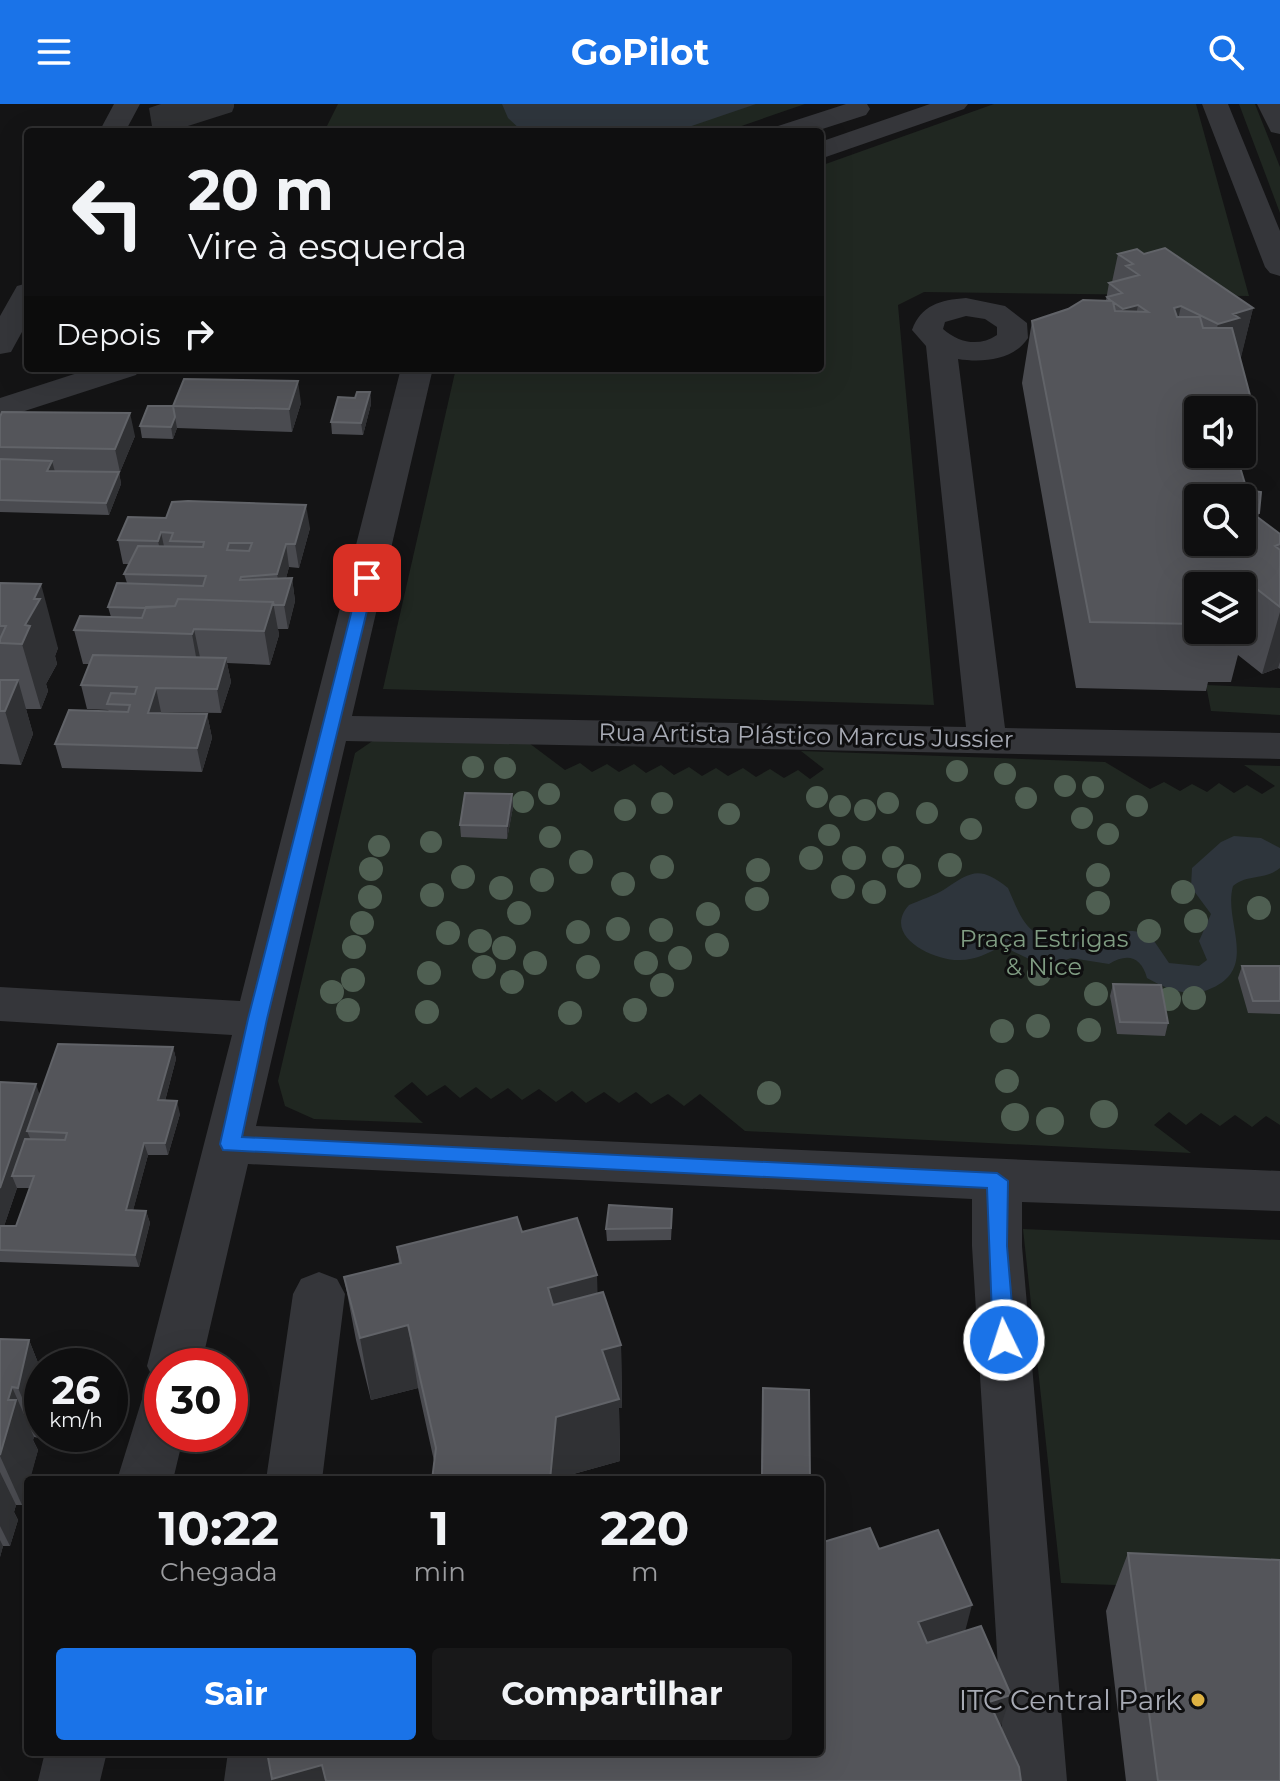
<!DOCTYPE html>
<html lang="pt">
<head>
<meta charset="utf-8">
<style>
	body { margin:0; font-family:Montserrat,sans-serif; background:#181819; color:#f1f3f6; height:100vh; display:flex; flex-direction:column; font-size:30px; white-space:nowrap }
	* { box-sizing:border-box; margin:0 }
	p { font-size:26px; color:#9b9c9f }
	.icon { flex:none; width:44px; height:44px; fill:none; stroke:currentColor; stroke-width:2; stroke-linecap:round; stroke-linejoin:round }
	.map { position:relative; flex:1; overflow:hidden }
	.details { position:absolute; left:24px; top:1372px; width:800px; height:280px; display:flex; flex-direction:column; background:#0f0f10; border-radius:8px; box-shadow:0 8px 32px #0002,0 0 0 2px #2f2f30 }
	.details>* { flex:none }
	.top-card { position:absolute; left:24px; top:24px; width:800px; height:244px; border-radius:8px; box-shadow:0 8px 32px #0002,0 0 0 2px #2f2f30; background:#0f0f10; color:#f1f3f6; overflow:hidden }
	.fabs { position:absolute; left:1184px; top:292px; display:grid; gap:16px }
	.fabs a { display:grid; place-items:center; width:72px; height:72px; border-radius:8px; background:#0f0f10; box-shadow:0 8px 32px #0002,0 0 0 2px #2f2f30; font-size:40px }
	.speed { position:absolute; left:24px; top:1244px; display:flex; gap:16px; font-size:40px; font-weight:700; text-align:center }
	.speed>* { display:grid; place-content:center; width:104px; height:104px; border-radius:50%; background:#0f0f10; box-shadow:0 8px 32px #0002,0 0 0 2px #2f2f30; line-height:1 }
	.speed small { font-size:20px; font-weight:400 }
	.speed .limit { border:12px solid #d22; background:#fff; color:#111 }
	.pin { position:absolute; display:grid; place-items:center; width:68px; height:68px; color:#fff; margin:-34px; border-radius:16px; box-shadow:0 4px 12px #0006 }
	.me { position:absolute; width:88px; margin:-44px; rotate:356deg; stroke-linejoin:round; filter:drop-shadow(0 0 6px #0008) }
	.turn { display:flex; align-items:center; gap:28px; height:168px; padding:0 32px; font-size:36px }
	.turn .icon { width:104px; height:104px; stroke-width:2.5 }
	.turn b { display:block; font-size:56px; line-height:68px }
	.then { display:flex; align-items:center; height:76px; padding:0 32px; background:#0003; gap:16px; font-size:30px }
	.eta { display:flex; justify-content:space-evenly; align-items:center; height:136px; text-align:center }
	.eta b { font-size:48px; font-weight:700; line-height:56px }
	.button { display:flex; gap:16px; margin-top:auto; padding:16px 32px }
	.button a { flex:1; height:92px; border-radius:8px; background:#1a73e8; color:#fff; font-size:32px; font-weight:700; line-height:92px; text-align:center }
	.button a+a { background:#181819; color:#f1f3f6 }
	header { display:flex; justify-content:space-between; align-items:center; height:104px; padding:0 32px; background:#1a73e8; color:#fff; font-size:36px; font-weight:700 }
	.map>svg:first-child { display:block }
	.green { fill:#202721 }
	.water { fill:#2e353c }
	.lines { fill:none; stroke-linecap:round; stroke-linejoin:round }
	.minor { fill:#35363a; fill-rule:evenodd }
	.tree { fill:#4f5f52 }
	.wall { fill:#4a4b50; fill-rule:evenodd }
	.shaded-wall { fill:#303134 }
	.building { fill:#54555a; stroke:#616368; stroke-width:2; fill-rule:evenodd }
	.route { fill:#1a73e8; stroke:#114b97; stroke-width:2 }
	.poi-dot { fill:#deb242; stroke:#0f0f10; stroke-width:3 }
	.labels { text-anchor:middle; stroke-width:6; stroke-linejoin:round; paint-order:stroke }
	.street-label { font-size:24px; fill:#a7aab4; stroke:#0f0f10 }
	.park-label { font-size:24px; fill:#809d83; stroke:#0f0f10 }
	.near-poi-label { font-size:28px; fill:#a7aab4; stroke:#0f0f10; text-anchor:end }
</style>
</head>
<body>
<header><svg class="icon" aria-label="menu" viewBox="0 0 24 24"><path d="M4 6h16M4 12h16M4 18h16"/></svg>GoPilot<svg class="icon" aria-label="search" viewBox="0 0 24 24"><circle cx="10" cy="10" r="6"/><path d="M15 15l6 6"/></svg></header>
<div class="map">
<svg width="1280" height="1677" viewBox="0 0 1280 1677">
	<rect width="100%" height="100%" fill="#141415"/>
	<path class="green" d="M338,0H805L724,28H324Z
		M994,0H1196L1249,192L924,188L898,201L934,601L383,585L456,264H820V62Z
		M1239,0H1255L1280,63V109Z
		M1206,581L1280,584V611L1211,607Z
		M374,636L529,639L565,666L580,659L592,668L607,660L619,668L634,660L646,669L661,661L674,671L689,663L702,672L716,664L728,672L743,664L756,673L770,665L784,674L798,666L810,675L824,665L801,647L1105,658L1150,685L1164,678L1180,687L1192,680L1207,688L1219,679L1234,689L1247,681L1262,690L1275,682L1244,661L1280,662V1021L1266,1012L1252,1023L1235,1011L1220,1022L1201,1009L1186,1021L1169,1008L1154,1021L1191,1049L745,1027L700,990L684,1002L668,990L651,1000L636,988L619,999L604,988L586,999L572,987L556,998L539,985L522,996L508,984L491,995L476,983L460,994L445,981L427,992L412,978L394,992L423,1019L314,1015L285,1002L278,977L355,649Z
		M1023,1125L1280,1136V1487L1061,1479Z"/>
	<path class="water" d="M502,0H756L674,28H523L508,14Z
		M1234,732L1261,734L1280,744V764C1266,776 1246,770 1233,782C1223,817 1259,863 1212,884C1190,895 1166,885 1147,874C1141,852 1127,849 1109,860L1071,854L1046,863L1002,842C988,849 976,856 960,856C934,857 881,832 909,801C920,796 934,792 945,785C971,768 979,761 1008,784C1025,823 1027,834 1073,837C1082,838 1095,840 1104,836C1126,828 1125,823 1150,831L1169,859L1199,862L1207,856L1199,837L1211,810L1191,783L1192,764L1221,738Z"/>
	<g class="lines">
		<path class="minor" d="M114,0H140L125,28H99Z
			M846,0H867L870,5L866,11L813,28H774L778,22Z
			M930,0H968L964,5L820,55V38Z
			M1202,0H1228L1280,127V172L1270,169L1265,163Z
			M1257,0H1280V30L1271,28Z
			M28,179V217L11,248L0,250V212L17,182Z
			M966,194L1005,202L1027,219L1028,234C1014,256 983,259 958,255L1005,624L1280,629V655L346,637L256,1022L1280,1067V1107L1022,1098V1142L1067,1677H1005L972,1142V1095L248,1060L201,1262H162V1281L155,1278L147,1262L232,931L0,917V883L240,897L401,264H433L352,612L966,623L926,242L912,226C921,201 940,196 966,194ZM966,212L985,215L997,223V231C979,243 959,239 943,225L945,218Z
			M93,264H141L136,271L0,315V294Z
			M319,1168L337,1175L345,1190L322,1376H266L293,1190L301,1175Z
			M162,1285V1330H184L173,1376H117L143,1292Z
			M45,1648H107L100,1677H38Z
			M228,1648H290L286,1677H224Z"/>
	</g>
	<g class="tree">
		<circle cx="473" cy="663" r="11"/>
		<circle cx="505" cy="664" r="11"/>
		<circle cx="957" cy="667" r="11"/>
		<circle cx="1005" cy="670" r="11"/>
		<circle cx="1065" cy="682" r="11"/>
		<circle cx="1093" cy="683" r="11"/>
		<circle cx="549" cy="690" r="11"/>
		<circle cx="817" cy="693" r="11"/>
		<circle cx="1026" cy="694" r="11"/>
		<circle cx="523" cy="698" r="11"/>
		<circle cx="662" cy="699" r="11"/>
		<circle cx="888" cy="699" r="11"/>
		<circle cx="840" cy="702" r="11"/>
		<circle cx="1137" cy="702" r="11"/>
		<circle cx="625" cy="706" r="11"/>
		<circle cx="865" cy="706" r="11"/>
		<circle cx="927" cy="709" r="11"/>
		<circle cx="729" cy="710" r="11"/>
		<circle cx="1082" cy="714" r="11"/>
		<circle cx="971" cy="725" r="11"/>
		<circle cx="1108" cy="730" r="11"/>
		<circle cx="829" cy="731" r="11"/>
		<circle cx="550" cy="733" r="11"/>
		<circle cx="431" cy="738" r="11"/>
		<circle cx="379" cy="742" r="11"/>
		<circle cx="811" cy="754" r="12"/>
		<circle cx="854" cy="754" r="12"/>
		<circle cx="893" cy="753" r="11"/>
		<circle cx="581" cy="758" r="12"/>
		<circle cx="950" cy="761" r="12"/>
		<circle cx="662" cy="763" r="12"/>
		<circle cx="371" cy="765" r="12"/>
		<circle cx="758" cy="766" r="12"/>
		<circle cx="1098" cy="771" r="12"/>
		<circle cx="909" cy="772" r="12"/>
		<circle cx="463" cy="773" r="12"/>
		<circle cx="542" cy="776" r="12"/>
		<circle cx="623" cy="780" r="12"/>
		<circle cx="843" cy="783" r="12"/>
		<circle cx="501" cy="784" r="12"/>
		<circle cx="874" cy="788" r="12"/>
		<circle cx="1183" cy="788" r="12"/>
		<circle cx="432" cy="791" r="12"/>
		<circle cx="370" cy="793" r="12"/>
		<circle cx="757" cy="795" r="12"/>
		<circle cx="1098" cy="799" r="12"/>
		<circle cx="1259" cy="804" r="12"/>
		<circle cx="519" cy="809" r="12"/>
		<circle cx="708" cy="810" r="12"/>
		<circle cx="1196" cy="817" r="12"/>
		<circle cx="362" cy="819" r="12"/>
		<circle cx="618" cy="825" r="12"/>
		<circle cx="661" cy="826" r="12"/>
		<circle cx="1149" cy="827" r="12"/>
		<circle cx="578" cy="828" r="12"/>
		<circle cx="448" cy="829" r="12"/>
		<circle cx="480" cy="837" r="12"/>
		<circle cx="717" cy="841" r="12"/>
		<circle cx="354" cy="843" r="12"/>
		<circle cx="504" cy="844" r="12"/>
		<circle cx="680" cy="854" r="12"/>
		<circle cx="535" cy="859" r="12"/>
		<circle cx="646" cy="859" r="12"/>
		<circle cx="484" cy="863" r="12"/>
		<circle cx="588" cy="863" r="12"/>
		<circle cx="429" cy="869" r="12"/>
		<circle cx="1039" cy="870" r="12"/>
		<circle cx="353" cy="876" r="12"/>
		<circle cx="512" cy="878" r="12"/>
		<circle cx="662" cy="881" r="12"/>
		<circle cx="332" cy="888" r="12"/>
		<circle cx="1096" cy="890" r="12"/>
		<circle cx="1194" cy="894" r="12"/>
		<circle cx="1169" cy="895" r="12"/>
		<circle cx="348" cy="906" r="12"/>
		<circle cx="635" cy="906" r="12"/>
		<circle cx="427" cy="908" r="12"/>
		<circle cx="570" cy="909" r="12"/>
		<circle cx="1038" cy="922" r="12"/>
		<circle cx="1089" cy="926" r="12"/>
		<circle cx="1002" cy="927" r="12"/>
		<circle cx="1007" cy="977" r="12"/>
		<circle cx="769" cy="989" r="12"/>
		<circle cx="1104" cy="1010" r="14"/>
		<circle cx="1015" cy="1013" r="14"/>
		<circle cx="1050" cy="1017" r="14"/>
	</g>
	<path class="wall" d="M1118,150H1144L1253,204L1240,256L1255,310L1241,366L1247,386L1259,409L1258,414L1280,430V565L1278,564L1262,570L1238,551L1231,578H1208L1206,587L1076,584L1022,279L1032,217L1106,196L1109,179L1112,178ZM1198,306H1242V350H1198ZM1198,394H1242V438ZM1198,482H1242V526H1198Z
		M370,288L371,300L363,331L332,330L331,318L355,294Z
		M301,299L292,328L177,324L173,335L142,334L140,322L173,302Z
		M0,313L135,332L120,368H119L121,380L109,411L0,408Z
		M128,413L310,424L299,464L289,463L286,474H292L295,497L288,525H278L279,531L270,561L227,559L231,578L221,609L161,608V609L207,610L212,634L202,668L62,664L55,640L109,607L108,606L87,605L81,581L89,560H83L74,526L111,513L108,503L127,479L124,470L129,460H123L118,436Z
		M0,479L58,544L55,552L57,560L46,580L48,587L41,605H26L33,630L21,661L0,660Z
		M512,690L513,703L507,735L461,733L460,721Z
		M1242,862H1280V910L1248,909L1238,874Z
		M1113,880L1168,919L1165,932L1117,930L1110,892Z
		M173,943L176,955L165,997L180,1010L168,1051H148L133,1106L146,1107L150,1119L139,1163L0,1158V978L40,991ZM17,1084H30L16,1122H4Z
		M672,1117L671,1136L607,1137L606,1125Z
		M522,1128L598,1190L621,1241L622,1304H619L620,1357L559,1374V1376H432L434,1357L418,1284L371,1296L356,1236L344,1173L399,1159L397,1143Z
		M0,1235L29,1236L42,1269V1322L39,1334L34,1333L33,1336L38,1346L22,1401H16L14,1408L18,1416L10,1442H3L0,1453Z
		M763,1284L810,1376H761Z
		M1128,1449L1280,1677H1126L1106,1507Z"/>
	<path class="shaded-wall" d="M161,0H234V3L232,8L169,28H153L149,4Z
		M1138,201L1126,263L1111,267L1123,205Z
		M1181,202L1168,263L1174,204Z
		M1253,204L1238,266L1203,282L1218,220L1233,210Z
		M298,277L301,299L292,328L289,305Z
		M370,288L371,300L363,331L361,319Z
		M130,309L135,332L120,368L115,345Z
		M175,313L177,324L173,335L171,323Z
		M52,357L55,368L47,367Z
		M119,368L121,380L109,411L106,399Z
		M306,401L310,424L299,464L295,440Z
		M161,428L166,452L163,461L158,437Z
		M286,440L289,463L281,493L277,470Z
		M292,474L295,497L288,525L284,501Z
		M1249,479L1242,505V482Z
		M41,480L58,544L55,552L57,560L46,580L48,587L41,605L22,540L25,521Z
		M273,498L279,531L270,561L261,507Z
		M1280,508V558L1278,564L1262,570Z
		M194,525L201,558L198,564L192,530Z
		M226,554L231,578L221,609L217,585Z
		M18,576L33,630L21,661L5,607Z
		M156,584L161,608L153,633L148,609Z
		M207,610L212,634L202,668L197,644Z
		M512,690L513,703L507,735V722Z
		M173,943L176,955L162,1008L158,996Z
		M36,980L44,1003L27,1027L32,1039L12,1072L17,1084L0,1134V1084Z
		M177,997L180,1010L168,1051L165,1039Z
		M144,1039L148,1051L130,1118L126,1106Z
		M146,1107L150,1119L139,1163L135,1151Z
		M597,1171L599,1235L551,1248L548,1184Z
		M408,1221L418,1284L371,1296L360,1234Z
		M29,1236L42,1269V1322L39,1334L18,1284Z
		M621,1241L622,1304H619L620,1357L559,1374V1376H550L556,1313L602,1246Z
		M12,1283L34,1333L33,1336L38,1346L30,1376H28V1381L22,1401L0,1352L8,1296Z
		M0,1368L16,1401L14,1408L18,1416L10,1442L0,1422Z
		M0,1436L3,1442L0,1453Z
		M972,1501L957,1558L905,1574L918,1518Z
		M1011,1591L993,1646L989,1598Z
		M322,1661L327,1677H272V1675Z"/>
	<path class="building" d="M1165,144L1253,204L1233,210L1239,214L1218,220L1181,202L1174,204L1177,213H1200L1203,224H1232L1255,310H1242V306H1198V350H1236L1249,393L1216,391L1219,394H1199L1207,391L1191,390L1192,396L1198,394V438H1242V403H1244L1280,430V440L1275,442L1280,446V503L1249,479L1241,482H1231L1226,478L1216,482H1198V489L1195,490H1198V520L1090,518L1032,217L1068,205L1083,196L1111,197L1107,193L1122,189L1109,179L1139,171L1126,162L1133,160L1118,150L1137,145L1144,150ZM1113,198L1123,205L1138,201L1148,208L1115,207Z
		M184,275L298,277L289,305L173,302Z
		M357,288H370L361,319L331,318L338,293L355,294Z
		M148,302H173L175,313L171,323L140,322Z
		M2,308L130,309L115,345L0,343V313Z
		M0,355L52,357L47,367L119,368L106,399L0,396Z
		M1247,386L1261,388L1259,409L1251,408L1246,405L1249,393Z
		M188,397L306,401L295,440H286L277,470L241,473L240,476L292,474L284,501H274L273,498L178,495L175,502L146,504L108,503L117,479L203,482L206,472L124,470L138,442L203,443L204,438L170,437L173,429L161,428L158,437L118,436L128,413L166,414L172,398ZM229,439H252L249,447L227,446Z
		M0,479L41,480L34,495H40L25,521L30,522L22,540L0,539V535L6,522H0Z
		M1242,490L1249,512H1242Z
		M178,495L273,498L264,527L194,525L192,530L74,526L80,512L142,514L146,503L175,502Z
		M93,551L226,554L217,585L156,584L148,609L207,610L197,644L55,640L69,606L128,608L130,601L107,600L111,589L135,590L137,583L81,581Z
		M0,576H18L5,607H0Z
		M465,689L512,690L507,722L460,721Z
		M1242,862H1280V897H1253Z
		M1113,880L1161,881L1168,919L1120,918Z
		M58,940L173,943L158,996L177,997L165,1039H144L126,1106L146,1107L135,1151L0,1146V1122H16L34,1072H12L25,1035L65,1036L67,1029L27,1027Z
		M0,978L36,980L0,1084Z
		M609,1101L672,1105L671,1124L606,1125Z
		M517,1113L522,1128L577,1114L597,1171L548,1184L553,1201L603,1188L621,1241L602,1246L619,1295L556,1313L550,1376H432L436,1344L408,1221L360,1234L344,1173L401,1159L397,1143Z
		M0,1235L29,1236L18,1284L12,1283L8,1296H16L0,1351Z
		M763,1284L809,1286L810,1376H762Z
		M870,1424L879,1445L938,1426L972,1501L918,1518L927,1539L981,1522L1011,1591L989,1598L1019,1663L1021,1677H326L322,1661L272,1675L267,1648H820V1439Z
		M1128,1449L1280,1456V1677H1158Z"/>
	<path class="route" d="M367,470L375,474L267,915L242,1033L997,1069L1008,1077L1007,1142L1015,1236L1011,1243H996L993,1236L987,1084L223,1046L220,1040L248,915L360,474Z"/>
	<circle class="poi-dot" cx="1198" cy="1596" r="8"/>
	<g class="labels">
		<g class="street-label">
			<text transform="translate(806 632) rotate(1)" y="8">Rua Artista Plástico Marcus Jussier</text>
		</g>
		<g class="park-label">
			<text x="1044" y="843">Praça Estrigas<tspan x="1044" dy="28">&amp; Nice</tspan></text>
		</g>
		<g class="near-poi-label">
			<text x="1182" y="1606">ITC Central Park</text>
		</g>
	</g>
</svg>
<div class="fabs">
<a><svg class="icon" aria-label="sound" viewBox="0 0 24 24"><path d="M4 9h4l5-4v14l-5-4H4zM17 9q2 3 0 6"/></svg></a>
<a><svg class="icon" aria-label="search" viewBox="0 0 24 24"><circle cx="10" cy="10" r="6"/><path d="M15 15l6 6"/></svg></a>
<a><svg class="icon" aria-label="layers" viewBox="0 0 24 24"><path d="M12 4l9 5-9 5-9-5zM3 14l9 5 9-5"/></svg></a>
</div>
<div class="speed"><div>26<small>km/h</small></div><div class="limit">30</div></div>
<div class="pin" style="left:367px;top:474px;background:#d93025"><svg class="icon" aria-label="arrive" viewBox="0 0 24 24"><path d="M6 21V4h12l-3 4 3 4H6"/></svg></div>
<svg class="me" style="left:1004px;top:1236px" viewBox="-20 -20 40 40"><circle r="17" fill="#1a73e8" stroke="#fff" stroke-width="3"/><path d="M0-11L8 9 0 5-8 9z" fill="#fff"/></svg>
<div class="top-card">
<div class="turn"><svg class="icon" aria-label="left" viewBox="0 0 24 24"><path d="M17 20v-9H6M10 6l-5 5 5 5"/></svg><div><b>20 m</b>Vire à esquerda</div></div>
<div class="then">Depois<svg class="icon" aria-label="right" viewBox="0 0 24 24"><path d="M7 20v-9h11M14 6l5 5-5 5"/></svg></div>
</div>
<section class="details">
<div class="eta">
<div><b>10:22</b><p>Chegada</p></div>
<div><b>1</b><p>min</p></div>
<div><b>220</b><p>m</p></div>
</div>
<div class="button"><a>Sair</a><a>Compartilhar</a></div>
</section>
</div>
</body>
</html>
